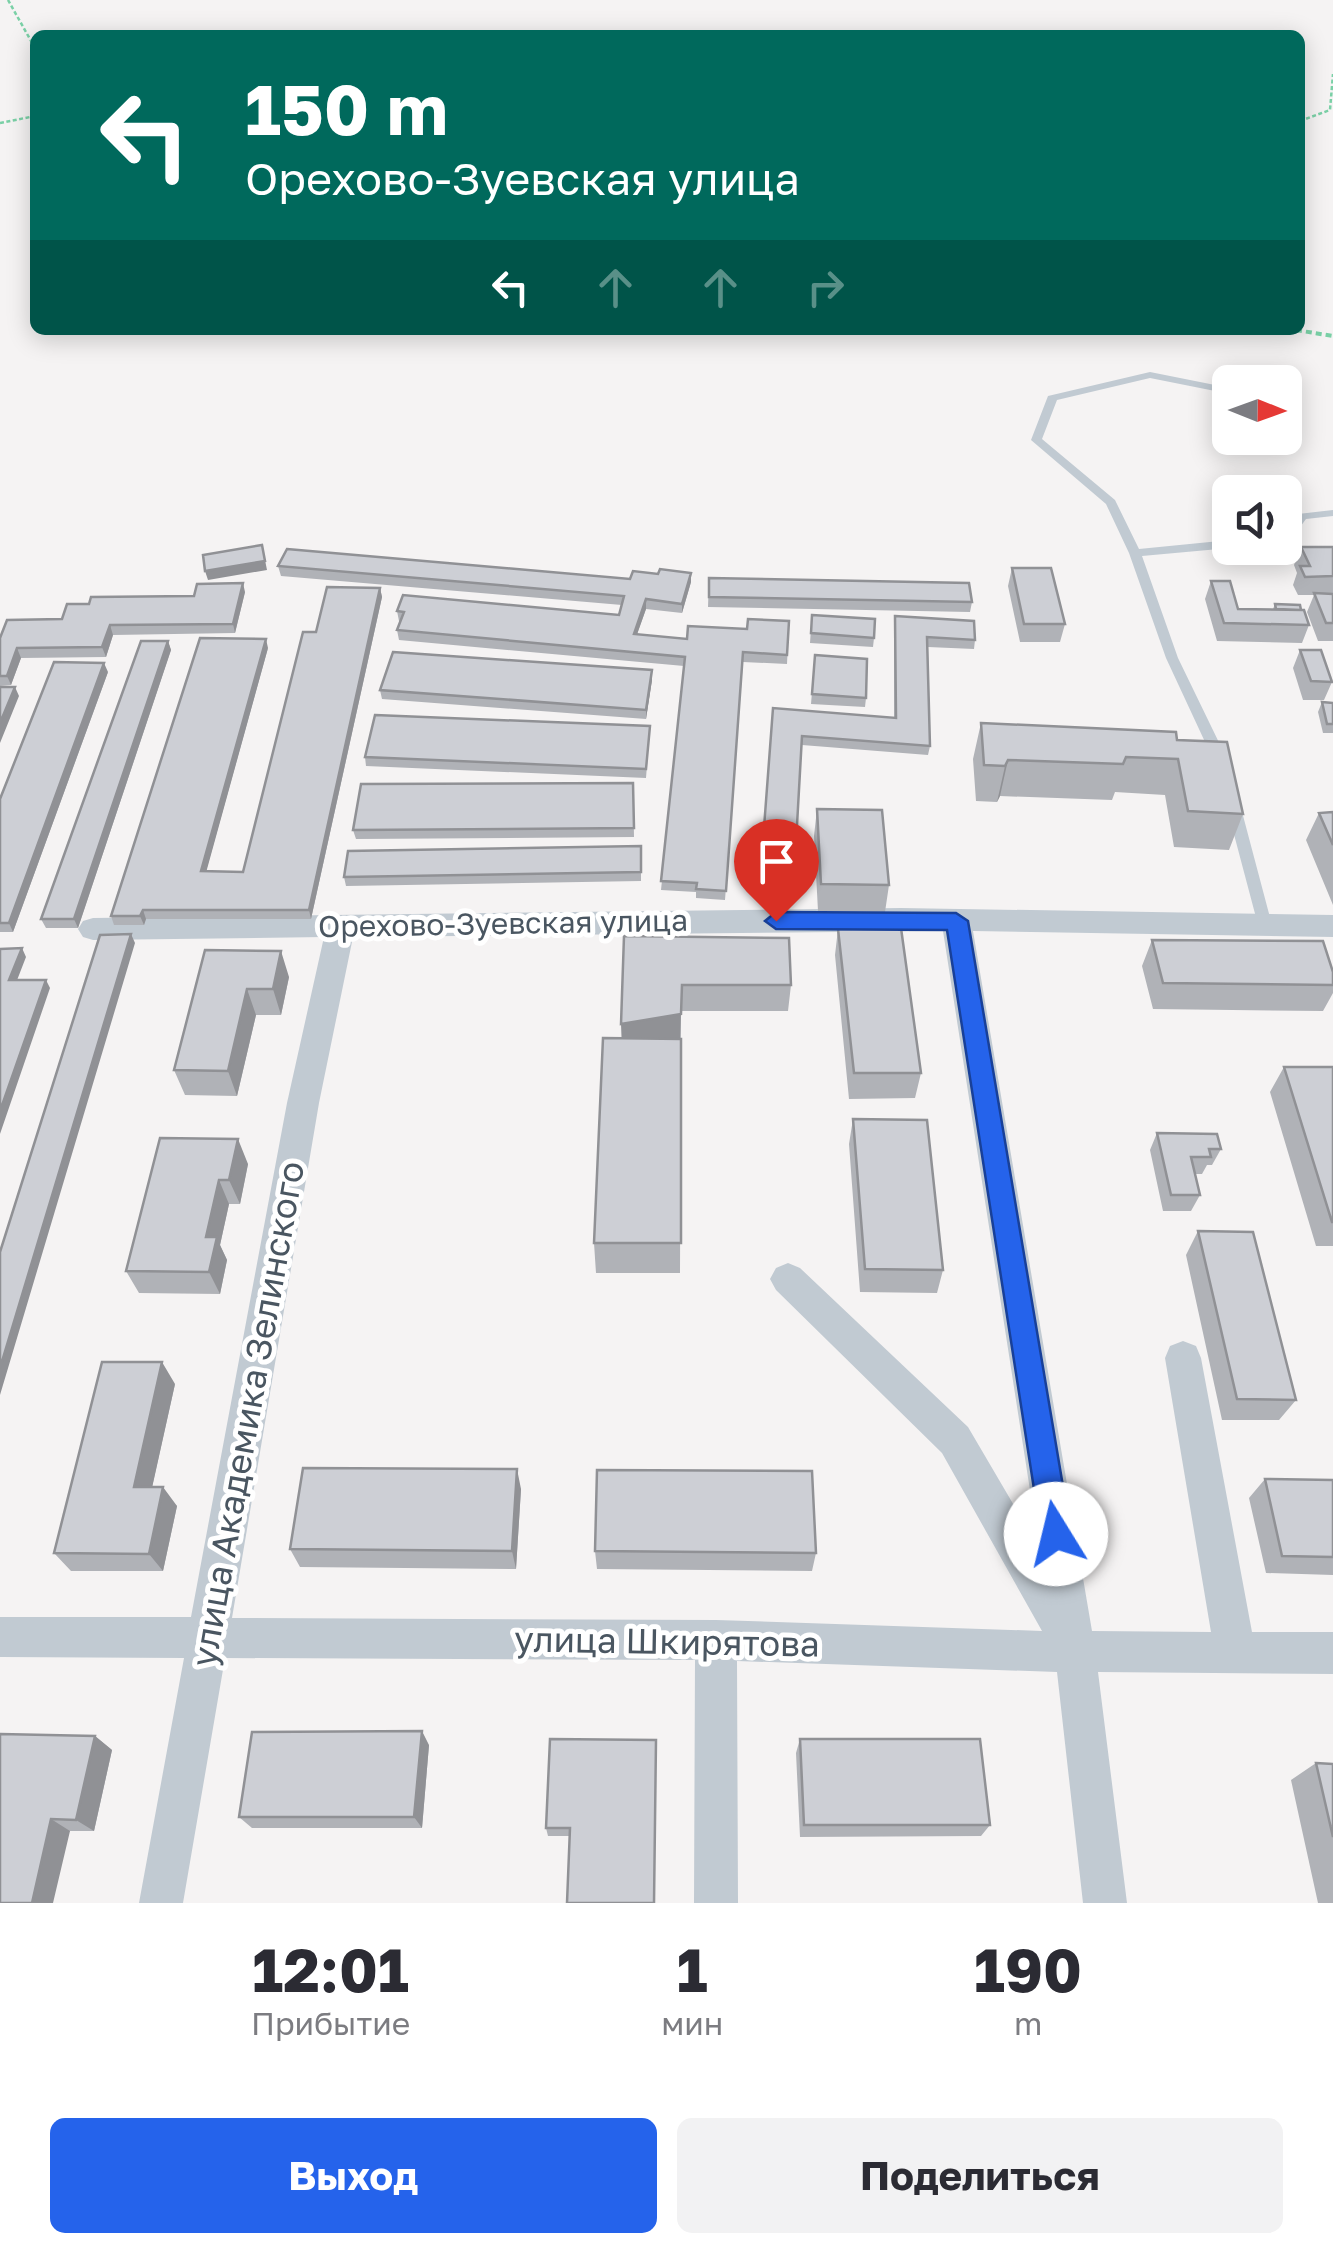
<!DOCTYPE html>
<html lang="ru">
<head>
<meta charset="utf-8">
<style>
	body { margin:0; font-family:"Golos Text",sans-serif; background:#f2f2f3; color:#2b2b33; height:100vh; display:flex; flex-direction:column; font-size:38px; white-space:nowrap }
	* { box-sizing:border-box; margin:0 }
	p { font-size:32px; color:#7c7c81 }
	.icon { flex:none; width:55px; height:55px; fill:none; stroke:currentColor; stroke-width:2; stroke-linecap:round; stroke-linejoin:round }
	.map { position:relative; height:1903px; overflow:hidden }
	.sheet { display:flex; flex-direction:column; background:#fff; flex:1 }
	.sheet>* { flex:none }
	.banner { position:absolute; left:30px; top:30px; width:1275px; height:305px; border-radius:15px; box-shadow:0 5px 25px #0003; background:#00695c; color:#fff; overflow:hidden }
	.needle { width:65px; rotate:91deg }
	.fabs { position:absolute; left:1212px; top:365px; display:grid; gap:20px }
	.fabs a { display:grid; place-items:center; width:90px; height:90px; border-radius:15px; background:#fff; box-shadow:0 5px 25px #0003; font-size:50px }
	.pin { position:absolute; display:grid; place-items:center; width:85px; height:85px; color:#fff; margin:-102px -42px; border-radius:50% 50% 50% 0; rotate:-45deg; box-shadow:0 0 10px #0007 }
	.pin .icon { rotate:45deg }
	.me { position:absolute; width:110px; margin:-55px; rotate:351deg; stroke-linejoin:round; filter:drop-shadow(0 0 8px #0008) }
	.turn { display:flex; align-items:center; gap:35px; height:210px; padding:0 50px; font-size:45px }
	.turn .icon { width:130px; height:130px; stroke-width:2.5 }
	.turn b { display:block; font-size:70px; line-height:85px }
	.lanes { display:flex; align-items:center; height:95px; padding:0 50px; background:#0003; justify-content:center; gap:50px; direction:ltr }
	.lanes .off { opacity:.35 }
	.eta { display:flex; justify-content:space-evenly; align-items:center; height:170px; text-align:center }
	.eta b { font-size:60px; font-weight:700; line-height:70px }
	.action { display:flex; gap:20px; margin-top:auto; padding:20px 50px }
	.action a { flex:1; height:115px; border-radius:15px; background:#2563eb; color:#fff; font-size:40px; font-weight:700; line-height:115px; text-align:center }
	.action a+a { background:#f2f2f3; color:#2b2b33 }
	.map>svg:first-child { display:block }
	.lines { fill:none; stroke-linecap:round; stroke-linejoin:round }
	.path-far1 { stroke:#7ad0a6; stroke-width:2.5; stroke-dasharray:4 2.5; stroke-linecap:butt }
	.path { stroke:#7ad0a6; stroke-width:4; stroke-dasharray:6 4; stroke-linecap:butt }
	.service { fill:#c1cad2; fill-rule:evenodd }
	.minor { fill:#c1cad2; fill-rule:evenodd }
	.wall { fill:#b0b2b7 }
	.shaded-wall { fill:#909195 }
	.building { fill:#cdcfd5; stroke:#909195; stroke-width:2.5 }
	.route { fill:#2563eb; stroke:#184099; stroke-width:2.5 }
	.labels { text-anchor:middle; stroke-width:10; stroke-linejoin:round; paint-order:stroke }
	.street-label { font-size:30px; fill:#4a5661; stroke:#fff }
	.near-street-label { font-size:35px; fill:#4a5661; stroke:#fff }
</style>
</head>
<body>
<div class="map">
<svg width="1333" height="1903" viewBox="0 0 1333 1903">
	<rect width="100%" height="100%" fill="#f5f3f3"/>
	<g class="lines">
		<path class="path-far1" d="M8,0L35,48
			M1300,121L1330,110L1333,74
			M0,123L35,116"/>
		<path class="path" d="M1296,330L1333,336"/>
		<path class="service" d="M1150,372L1230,388V394L1150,378L1057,400L1042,439L1115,500L1139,549L1230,540V548L1142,556L1178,658L1226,757L1219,762L1212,757L1166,658L1129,553L1106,504L1031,440L1048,396Z
			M1333,510V516L1306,519L1289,542L1285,543V531L1298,514Z
			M1234,803L1241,808L1272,925L1265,931L1258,925L1227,808Z"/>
		<path class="minor" d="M901,908L1333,915V937L973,931L1092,1631L1211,1632L1165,1358L1170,1346L1183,1341L1196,1346L1201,1358L1252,1632H1333V1674L1098,1672L1127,1903H1083L1057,1672L737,1661L738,1903H694L695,1660L225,1658L183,1903H139L184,1658L0,1657V1617H191L287,1103L324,937L93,940L83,937L78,929L83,921L93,918ZM943,931L1039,1548L968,1427L800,1268L788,1263L776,1268L770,1279L776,1290L942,1453L1042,1631L716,1620L232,1618L319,1103L353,937Z"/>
	</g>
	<path class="wall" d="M1301,547H1333V641H1318L1307,612L1314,595H1298L1293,585L1297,573L1294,565Z
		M278,566L630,579L691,582L682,613L646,609L637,634L687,639L789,621L787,664L743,662L725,900L696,898V892L661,890L684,666L399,640L397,630L401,621H399L397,611L619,615L622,605L281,576Z
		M1012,568L1065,624L1060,642H1020L1008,586Z
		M709,578L972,602L970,612L708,607Z
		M1211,581L1238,609H1273L1275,604L1309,625L1302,643L1217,641L1205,599Z
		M380,588L382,597L311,919H146L144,925H114L111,916L268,648L206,871L243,872L316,632Z
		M245,592L235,633L113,635L106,657L21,658L11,685L0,686V638L62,619L89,604Z
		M812,615L874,638L873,647L810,643Z
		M895,616L975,640L974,649L928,647L930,746L928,755L802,745L796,852L763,850L773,708L894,718V625Z
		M168,641L171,650L78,928H46L41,919Z
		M1300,650L1332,682L1324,700H1303L1293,668Z
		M815,655L866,698L865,707L811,704Z
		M652,670V680L646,719L382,699L380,690Z
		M108,672L13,932H0V799Z
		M1322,702L1333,703V733H1323L1318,712Z
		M981,723L1177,740L1243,814L1229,850L1174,847L1165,795L1115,792L1112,800L1000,796L997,802L976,801L973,759Z
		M650,726L646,778L366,766L365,757Z
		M633,783L634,837L356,839L353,830Z
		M817,809L889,885L885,912L818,911L814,836Z
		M1333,812V905L1306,840L1319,813Z
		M641,846V881L346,886L344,877Z
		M838,929L921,1073L915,1098L849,1099L835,955Z
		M624,936L791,985L788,1011H681L680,1273H596L594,1243L622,1039Z
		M1152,940L1333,972V993L1323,1011L1153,1009L1142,966Z
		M205,950L289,977L281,1015H256L237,1096L185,1095L174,1070Z
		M1284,1067H1333V1246H1316L1270,1092Z
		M853,1119L943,1270L937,1293L860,1292L849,1144Z
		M1157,1133L1221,1149L1212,1165H1207L1202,1174H1195L1200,1195L1191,1211H1163L1150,1150Z
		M160,1138L248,1164L240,1204H229L220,1245L227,1260L220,1294L139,1293L126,1271Z
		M1198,1231L1296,1400L1279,1420H1222L1186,1255Z
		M175,1384L152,1487L177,1506L163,1571H71L54,1553Z
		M1265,1479L1333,1480V1575L1266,1573L1249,1498Z
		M521,1489L516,1569L300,1567L290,1549Z
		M595,1551L816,1553L812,1571L597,1569Z
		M95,1736L112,1750L94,1831H70L0,1903Z
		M550,1739L654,1903L570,1836H548L546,1828Z
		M800,1739L990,1825L981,1836L800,1837L796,1753Z
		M429,1745L422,1828H252L239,1817Z
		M1316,1763L1333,1764V1903H1318L1291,1780Z"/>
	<path class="shaded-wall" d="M262,545L267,570L208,580L205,571Z
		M691,573V582L682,613V604Z
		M243,583L245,592L235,633L233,624Z
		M380,588L382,597L311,919L309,910Z
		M646,599V609L634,643V634Z
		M110,625L113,635L106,657L102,647Z
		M266,639L268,648L204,880L201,871Z
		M168,641L171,650L78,928L74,919Z
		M17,648L21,658L11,685L7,676Z
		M104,663L108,672L13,932L9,923Z
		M652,670V680L646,719V710Z
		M15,687L19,696L0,743V723Z
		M1008,760L1000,796L997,802L1005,766Z
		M143,910L146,919L144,925L140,916Z
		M131,934L135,943L0,1395V1368Z
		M22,948L26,957L14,988L9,980Z
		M281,951L289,977L281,1015L273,989Z
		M46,980L50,988L0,1134V1111Z
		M682,985L680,1040L622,1050L621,1024Z
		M247,989L256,1015L237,1096L228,1071Z
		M238,1139L248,1164L240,1204L229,1180Z
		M219,1180L229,1204L220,1245L227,1260L220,1294L209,1272L206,1237Z
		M162,1362L175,1384L148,1506L134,1487Z
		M517,1469L521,1489L516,1569L512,1551Z
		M163,1487L177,1506L163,1571L149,1554Z
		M422,1731L429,1745L422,1828L414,1817Z
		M95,1736L112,1750L94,1831L76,1820Z
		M51,1819L70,1831L53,1903H32Z"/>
	<path class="building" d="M262,545L265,561L205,571L203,555Z
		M1301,547H1333V576L1305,577L1300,566H1310Z
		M287,549L630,579L633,571L658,574L660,569L691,573L682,604L646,599L634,634L687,639L688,626L747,629L748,619L789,621L787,655L743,652L726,891L696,889L697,883L661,881L685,657L397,630L404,612L397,611L403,595L619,615L624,596L278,566Z
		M1012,568H1051L1065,624H1024Z
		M709,578L969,583L972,602L709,597Z
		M1211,581H1230L1238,609L1304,610L1309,625L1224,623Z
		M243,583L233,624L110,625L102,647L17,648L7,676H0V638L7,620L62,619L67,604H89L91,597L194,596L197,584Z
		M327,587L380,588L309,910H143L140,916H111L200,638L266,639L201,871L243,872L303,632H316Z
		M1314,593L1333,594V623H1326Z
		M1275,604L1300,605L1301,610L1276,609Z
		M812,615L875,619L874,638L811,633Z
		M895,616L974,621L975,640L927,637L930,746L802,736L796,843L763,841L773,708L896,718Z
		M141,641H168L74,919H41Z
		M1300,650H1321L1332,682L1311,681Z
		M393,652L652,670L646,710L380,690Z
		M815,655L867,659L866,698L812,694Z
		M54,662L104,663L9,923H0V799Z
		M0,687H15L0,723Z
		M1322,702L1333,703V724H1327Z
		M375,715L650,726L646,769L365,757Z
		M981,723L1176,732L1177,740L1227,742L1243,814L1188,811L1178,759L1126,757L1123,764L1008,760L1005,766L984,765Z
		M633,783L634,828L353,830L361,784Z
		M817,809L882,810L889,885L821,884Z
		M1333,812V845L1319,813Z
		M641,846V872L344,877L348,851Z
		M901,928L921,1073H854L838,929Z
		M131,934L0,1368V1252L100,935Z
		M624,936L789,938L791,985H682L681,1014L621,1024Z
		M1152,940L1323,941L1333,972V985L1163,983Z
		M22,948L9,980H46L0,1111V949Z
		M205,950L281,951L273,989H247L228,1071L174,1070Z
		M603,1038L681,1039V1243H594Z
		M1284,1067H1333V1222H1332Z
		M853,1119L927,1120L943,1270L865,1269Z
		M1157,1133L1217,1134L1221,1149H1209L1211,1157H1191L1200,1195H1171Z
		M160,1138L238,1139L229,1180H219L206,1237H217L209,1272L126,1271Z
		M1198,1231L1253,1232L1296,1400L1237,1399Z
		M102,1362H162L134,1487H163L149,1554L54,1553Z
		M303,1468L517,1469L512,1551L290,1549Z
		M597,1470L812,1471L816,1553L595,1551Z
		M1265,1479L1333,1480V1557L1282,1556Z
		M422,1731L414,1817H239L252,1732Z
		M0,1734L95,1736L76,1820L51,1819L32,1903H0Z
		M550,1739L656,1740L654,1903H567L570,1828H546Z
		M800,1739H980L990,1825H804Z
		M1316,1763L1333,1764V1837Z"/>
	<path class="route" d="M776,912L956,913L968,921L1071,1534L1066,1545L1056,1549L1045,1545L1041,1534L947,930L776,929L765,921Z"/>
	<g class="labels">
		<g class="street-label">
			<text transform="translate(503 924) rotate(-1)" y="10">Орехово-Зуевская улица</text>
		</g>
		<g class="near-street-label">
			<text transform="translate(248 1414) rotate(-80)" y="12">улица Академика Зелинского</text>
			<text transform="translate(667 1642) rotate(1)" y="12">улица Шкирятова</text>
		</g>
	</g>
</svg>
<div class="fabs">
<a><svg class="needle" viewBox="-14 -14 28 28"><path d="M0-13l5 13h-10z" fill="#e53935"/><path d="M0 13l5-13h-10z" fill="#7c7c81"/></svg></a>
<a><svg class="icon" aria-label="sound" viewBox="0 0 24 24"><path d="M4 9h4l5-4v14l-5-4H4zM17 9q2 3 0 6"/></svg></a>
</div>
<div class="pin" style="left:776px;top:921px;background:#d93025"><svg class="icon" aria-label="arrive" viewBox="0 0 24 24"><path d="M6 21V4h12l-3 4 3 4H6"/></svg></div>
<svg class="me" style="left:1056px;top:1534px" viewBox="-20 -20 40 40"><circle r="19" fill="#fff"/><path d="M0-13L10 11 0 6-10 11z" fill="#2563eb"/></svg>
<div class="banner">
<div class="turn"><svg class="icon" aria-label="left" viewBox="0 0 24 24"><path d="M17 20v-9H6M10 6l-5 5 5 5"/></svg><div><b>150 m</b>Орехово-Зуевская улица</div></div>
<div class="lanes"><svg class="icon" aria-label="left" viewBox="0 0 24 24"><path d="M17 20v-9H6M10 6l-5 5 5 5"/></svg><svg class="icon off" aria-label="ahead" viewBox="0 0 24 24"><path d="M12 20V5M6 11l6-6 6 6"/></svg><svg class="icon off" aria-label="ahead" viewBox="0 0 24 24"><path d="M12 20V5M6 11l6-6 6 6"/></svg><svg class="icon off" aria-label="right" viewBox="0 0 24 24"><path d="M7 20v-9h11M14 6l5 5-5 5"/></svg></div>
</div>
</div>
<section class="sheet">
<div class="eta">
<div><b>12:01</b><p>Прибытие</p></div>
<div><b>1</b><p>мин</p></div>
<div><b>190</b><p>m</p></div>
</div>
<div class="action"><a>Выход</a><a>Поделиться</a></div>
</section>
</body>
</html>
